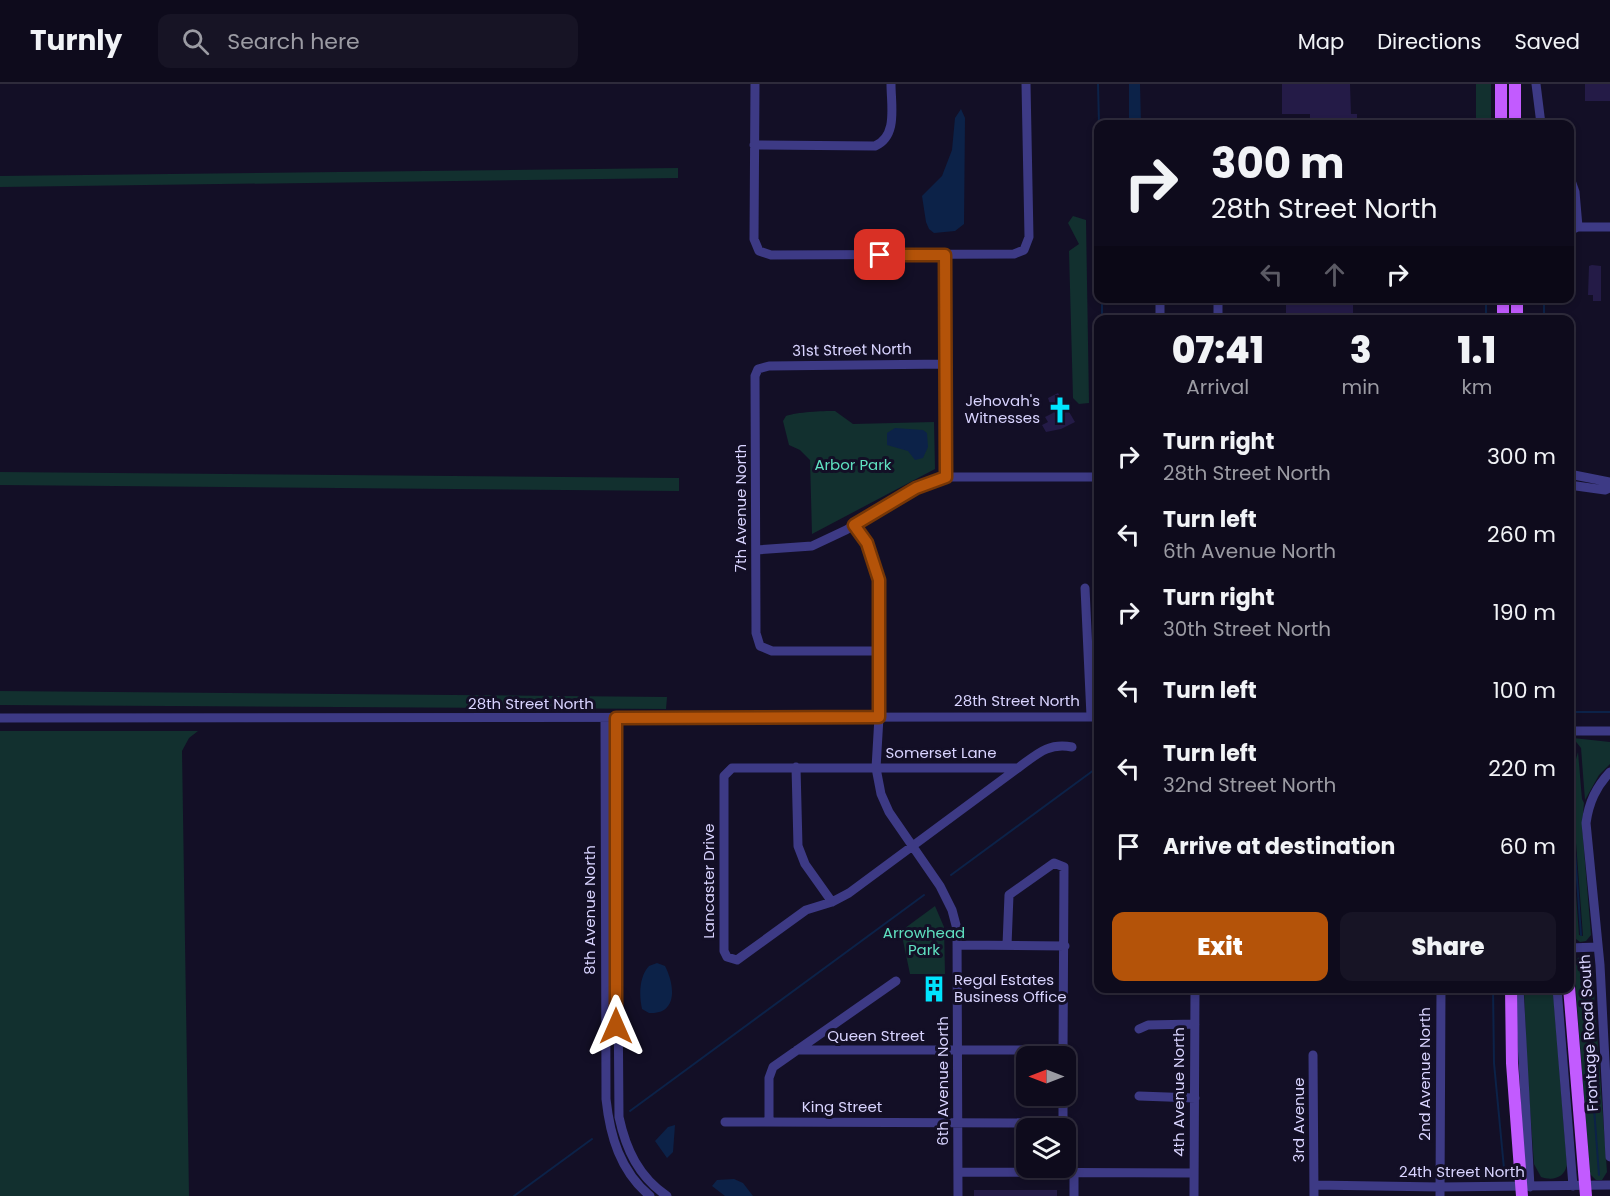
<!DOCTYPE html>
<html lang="en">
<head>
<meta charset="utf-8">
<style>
	body { margin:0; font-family:Poppins,sans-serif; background:#171425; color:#f1f3f6; height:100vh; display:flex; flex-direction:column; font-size:22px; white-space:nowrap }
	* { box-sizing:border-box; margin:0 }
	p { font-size:20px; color:#9b9ba3 }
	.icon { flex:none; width:33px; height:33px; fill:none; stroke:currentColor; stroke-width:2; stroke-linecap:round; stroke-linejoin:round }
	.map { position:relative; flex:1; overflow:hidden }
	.details { position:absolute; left:1094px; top:231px; width:480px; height:678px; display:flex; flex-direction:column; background:#0e0b1c; border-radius:12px; box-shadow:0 3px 9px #0003,0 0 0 2px #2e2b3b }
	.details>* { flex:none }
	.hud { position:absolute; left:1094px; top:36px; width:480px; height:183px; border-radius:12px; box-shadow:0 3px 9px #0003,0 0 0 2px #2e2b3b; background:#0e0b1c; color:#f1f3f6; overflow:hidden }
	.needle { width:39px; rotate:270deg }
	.tools { position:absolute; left:1016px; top:962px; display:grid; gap:12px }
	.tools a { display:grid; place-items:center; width:60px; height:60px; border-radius:12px; background:#0e0b1c; box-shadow:0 3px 9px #0003,0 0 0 2px #2e2b3b; font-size:30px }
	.pin { position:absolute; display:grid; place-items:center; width:51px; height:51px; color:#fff; margin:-26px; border-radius:12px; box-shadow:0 3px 9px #0006 }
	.me { position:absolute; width:66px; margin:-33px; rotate:0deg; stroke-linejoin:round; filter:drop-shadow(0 0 4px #0008) }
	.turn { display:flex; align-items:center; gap:21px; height:126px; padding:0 18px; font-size:27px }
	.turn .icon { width:78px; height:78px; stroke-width:2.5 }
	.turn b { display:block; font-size:42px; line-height:51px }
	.lanes { display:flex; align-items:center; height:57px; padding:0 18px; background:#0003; justify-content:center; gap:30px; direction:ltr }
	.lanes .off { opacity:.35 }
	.eta { display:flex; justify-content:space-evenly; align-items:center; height:102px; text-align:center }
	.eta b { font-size:36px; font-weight:800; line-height:42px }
	.primary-button { display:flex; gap:12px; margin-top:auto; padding:12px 18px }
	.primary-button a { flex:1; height:69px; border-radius:12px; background:#b45309; color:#fff; font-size:24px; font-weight:800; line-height:69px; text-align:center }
	.primary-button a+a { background:#171425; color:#f1f3f6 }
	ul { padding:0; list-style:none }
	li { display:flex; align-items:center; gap:18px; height:78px; padding:0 18px }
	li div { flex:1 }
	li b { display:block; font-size:22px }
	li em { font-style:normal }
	header { display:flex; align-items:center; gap:36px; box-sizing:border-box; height:84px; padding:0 30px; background:#0e0b1c; border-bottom:2px solid #2e2b3b }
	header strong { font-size:28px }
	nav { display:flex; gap:33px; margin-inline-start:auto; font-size:21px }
	.search { width:420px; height:54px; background:#171425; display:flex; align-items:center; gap:15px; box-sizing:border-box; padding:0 21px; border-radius:12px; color:#9b9ba3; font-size:22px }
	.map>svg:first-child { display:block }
	.green { fill:#12302f }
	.water { fill:#0c2248 }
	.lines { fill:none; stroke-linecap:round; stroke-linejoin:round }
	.stream { stroke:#0c2248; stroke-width:2 }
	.building { fill:#241b47 }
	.minor { stroke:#3d3a85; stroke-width:9 }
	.major { stroke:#c25bff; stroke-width:12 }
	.route-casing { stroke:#753606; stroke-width:15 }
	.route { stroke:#b45309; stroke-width:10 }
	.labels { text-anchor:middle; stroke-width:6; stroke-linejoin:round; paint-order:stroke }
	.street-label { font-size:15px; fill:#d9d4ff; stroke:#130f26 }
	.poi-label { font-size:15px; fill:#d9d4ff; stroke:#130f26; text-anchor:end }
	.park-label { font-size:15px; fill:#5fe0c0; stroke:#130f26 }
</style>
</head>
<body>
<header>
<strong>Turnly</strong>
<div class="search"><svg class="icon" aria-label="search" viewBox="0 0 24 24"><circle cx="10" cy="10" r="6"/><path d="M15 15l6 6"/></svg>Search here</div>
<nav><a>Map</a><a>Directions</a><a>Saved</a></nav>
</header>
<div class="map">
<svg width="1610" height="1112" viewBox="0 0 1610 1112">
	<rect width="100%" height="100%" fill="#130f26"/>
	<path class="green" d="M1476,0H1491V40H1476Z
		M678,84V94L0,103V92Z
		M1073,132L1086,136L1089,319L1079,320L1073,314L1069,167L1079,160L1068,139Z
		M835,327L853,340L934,338L935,385L812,450L810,376L800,366L789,361L783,337L786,332C797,328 822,327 835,327Z
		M0,388L679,394V407L0,401Z
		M0,607L667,613L666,625L0,621Z
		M0,647H198L189,654L182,667L189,1112H0Z
		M1573,654L1610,658V680L1599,691L1585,716L1581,664Z
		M1578,668L1582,715L1584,719L1582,741L1591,851L1586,857L1580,858L1572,852L1569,813V714L1579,851L1583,852L1571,693Z
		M935,822L944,843L945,890H910L901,847Z
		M1581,871H1587L1592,879L1607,1088L1602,1096H1596L1590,1090L1574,883L1576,876Z
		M1524,905H1553L1567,1081C1564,1094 1553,1097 1541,1093L1534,1080L1527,984Z"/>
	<path class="water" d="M1129,0H1140L1141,40H1129Z
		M961,25L965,34L964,140L955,147L934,149L929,145L926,138L922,112L942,92L952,66L955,34Z
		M895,344L923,346L927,349L928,363L923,374L915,376L908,367L887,361V349Z
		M657,879L665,882C675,901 678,931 649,929L642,925C639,911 639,893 649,882Z
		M675,1041L673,1068L667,1074L655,1057L668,1043Z
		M734,1095L743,1099L753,1112H725L712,1102L717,1096Z"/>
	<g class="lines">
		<path class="stream" d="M1098,0L1099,40
			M1102,214V236
			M1486,214V236
			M1544,214V236
			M1569,576L1571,597
			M1574,628H1610
			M1569,685L1581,851
			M951,791L1098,683
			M1583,876L1599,1091
			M1493,904L1494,979L1505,1095
			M630,1027L924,811
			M514,1112L592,1055"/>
	</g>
	<path class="building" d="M1282,0H1350L1351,30H1357V40H1310V30H1282Z
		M1585,0H1610V17H1585Z
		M1592,181L1601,182V217H1593V211H1588L1589,182Z
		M1286,214H1353V236H1286Z
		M1058,309L1075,338L1061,345L1046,348L1042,341L1048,338L1045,333L1053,329L1048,314Z
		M974,1106H1057V1112H974Z"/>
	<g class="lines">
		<path class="minor" d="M755,0L754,155L759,167L771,171L1014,170L1024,166L1029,153L1026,0
			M1536,0L1541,40
			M754,61L875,62C898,52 891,22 891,0
			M1569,91L1575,108L1578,143
			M1569,147L1578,143H1610
			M945,171L946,393
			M1160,214V236
			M1218,214V236
			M1569,390L1610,398
			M1569,401L1605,406L1610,404
			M854,441L867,459L879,496V633L876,684L881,710L889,728L940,802L952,826L957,845L958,1112
			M756,466L812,462L846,446L916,404L946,393H1098
			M1085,504L1091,632
			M879,567H772L760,562L756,549L755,292L758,285L769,282L947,280
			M0,634L1098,633
			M605,635L606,1015C610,1052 620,1087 650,1112
			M616,635L619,1033C626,1066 639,1093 667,1112
			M1569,647H1610
			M796,683L798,762L805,780L832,818
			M732,684H1018L849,809L832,818L806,826L737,876L727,873L724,867V692Z
			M1018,684C1036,671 1048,658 1072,663
			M1610,688C1596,703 1589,718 1586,739L1600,881L1610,1073
			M958,861L1065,862
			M1007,861L1009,811L1054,779L1064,783L1063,972
			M1569,864L1598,863
			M1519,904L1530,1103
			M1557,904L1573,1102
			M1139,945L1148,941L1195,940
			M797,966H1063
			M1313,971L1314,1112
			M1139,1012L1195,1014
			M725,1038L1058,1039L1063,1033V1011
			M769,1038V994L773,983L896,897
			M958,1088L1194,1089
			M1074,1089V1112
			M1314,1101L1440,1103L1610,1101
			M1194,1112L1195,904
			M1440,1112L1441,904"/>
		<path class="major" d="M1501,0V40
			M1515,0V40
			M1503,214V236
			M1517,214V236
			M1569,903L1586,1112
			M1511,904L1512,979L1522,1112"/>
	</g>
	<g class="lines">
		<g class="route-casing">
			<path id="route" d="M616,942V634L879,633V496L867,459L854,441L916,404L946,393L945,171H880"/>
		</g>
		<use href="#route" class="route"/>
	</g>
	<defs>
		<g id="church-bare" transform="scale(2.07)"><path d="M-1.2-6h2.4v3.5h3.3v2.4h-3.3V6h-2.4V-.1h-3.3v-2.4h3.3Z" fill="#00e5ff" stroke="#130f26" stroke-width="2.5" paint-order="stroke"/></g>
		<g id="building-bare" transform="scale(2.07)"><path d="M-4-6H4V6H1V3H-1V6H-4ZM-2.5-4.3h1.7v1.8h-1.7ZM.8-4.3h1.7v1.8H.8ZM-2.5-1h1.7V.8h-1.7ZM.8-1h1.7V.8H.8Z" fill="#00e5ff" stroke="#130f26" stroke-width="2.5" paint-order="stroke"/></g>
	</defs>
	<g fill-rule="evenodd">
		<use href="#church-bare" x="1060" y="326"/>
		<use href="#building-bare" x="934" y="905"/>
	</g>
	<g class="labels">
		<g class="street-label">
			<text transform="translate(852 266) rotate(-1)" y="5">31st Street North</text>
			<text transform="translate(741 424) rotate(-90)" y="5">7th Avenue North</text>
			<text x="1017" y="622">28th Street North</text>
			<text x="531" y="625">28th Street North</text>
			<text x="941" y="674">Somerset Lane</text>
			<text transform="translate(709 797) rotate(-90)" y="5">Lancaster Drive</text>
			<text transform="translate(590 826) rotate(-90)" y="5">8th Avenue North</text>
			<text transform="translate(1589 949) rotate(-93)" y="5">Frontage Road South</text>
			<text x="876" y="957">Queen Street</text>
			<text transform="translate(1425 990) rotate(-90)" y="5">2nd Avenue North</text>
			<text transform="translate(943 997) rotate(-90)" y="5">6th Avenue North</text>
			<text transform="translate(1179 1008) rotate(-90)" y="5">4th Avenue North</text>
			<text x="842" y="1028">King Street</text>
			<text transform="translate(1299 1036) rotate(-90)" y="5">3rd Avenue</text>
			<text x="1462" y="1093">24th Street North</text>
		</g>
		<g class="poi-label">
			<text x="1040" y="322">Jehovah's<tspan x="1040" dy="17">Witnesses</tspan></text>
			<text x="954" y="901" text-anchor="start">Regal Estates<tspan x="954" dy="17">Business Office</tspan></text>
		</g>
		<g class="park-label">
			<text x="853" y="386">Arbor Park</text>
			<text x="924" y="854">Arrowhead<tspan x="924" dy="17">Park</tspan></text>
		</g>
	</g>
</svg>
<div class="tools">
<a><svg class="needle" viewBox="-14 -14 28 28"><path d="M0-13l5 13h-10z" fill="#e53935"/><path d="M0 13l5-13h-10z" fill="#9b9ba3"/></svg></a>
<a><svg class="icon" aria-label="layers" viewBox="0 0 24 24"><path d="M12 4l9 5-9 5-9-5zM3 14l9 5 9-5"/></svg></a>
</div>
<div class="pin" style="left:880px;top:171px;background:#d93025"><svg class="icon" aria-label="arrive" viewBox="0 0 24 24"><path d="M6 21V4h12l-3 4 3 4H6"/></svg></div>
<svg class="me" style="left:616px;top:942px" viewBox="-20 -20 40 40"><path d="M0-17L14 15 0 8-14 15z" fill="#b45309" stroke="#fff" stroke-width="4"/></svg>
<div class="hud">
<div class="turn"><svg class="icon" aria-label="right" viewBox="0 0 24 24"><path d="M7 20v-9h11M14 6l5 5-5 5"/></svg><div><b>300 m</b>28th Street North</div></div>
<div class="lanes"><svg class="icon off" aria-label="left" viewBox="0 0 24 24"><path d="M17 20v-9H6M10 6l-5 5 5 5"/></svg><svg class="icon off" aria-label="ahead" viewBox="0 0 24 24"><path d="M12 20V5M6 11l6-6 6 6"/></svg><svg class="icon" aria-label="right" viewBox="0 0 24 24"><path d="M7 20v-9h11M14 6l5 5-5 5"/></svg></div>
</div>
<section class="details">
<div class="eta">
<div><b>07:41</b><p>Arrival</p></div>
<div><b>3</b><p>min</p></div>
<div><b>1.1</b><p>km</p></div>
</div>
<ul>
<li><svg class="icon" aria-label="right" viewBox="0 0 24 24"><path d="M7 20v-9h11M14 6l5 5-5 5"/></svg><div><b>Turn right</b><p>28th Street North</p></div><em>300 m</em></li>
<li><svg class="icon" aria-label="left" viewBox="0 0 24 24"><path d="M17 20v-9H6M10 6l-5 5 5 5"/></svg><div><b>Turn left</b><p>6th Avenue North</p></div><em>260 m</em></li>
<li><svg class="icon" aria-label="right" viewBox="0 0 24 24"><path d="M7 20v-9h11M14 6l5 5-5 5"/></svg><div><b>Turn right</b><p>30th Street North</p></div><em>190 m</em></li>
<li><svg class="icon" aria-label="left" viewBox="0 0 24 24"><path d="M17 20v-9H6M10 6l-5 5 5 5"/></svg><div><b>Turn left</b></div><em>100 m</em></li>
<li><svg class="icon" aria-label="left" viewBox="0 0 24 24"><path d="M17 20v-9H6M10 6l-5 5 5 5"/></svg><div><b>Turn left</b><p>32nd Street North</p></div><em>220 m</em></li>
<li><svg class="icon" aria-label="arrive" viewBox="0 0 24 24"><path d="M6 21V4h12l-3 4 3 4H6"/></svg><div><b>Arrive at destination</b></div><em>60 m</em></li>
</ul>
<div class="primary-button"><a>Exit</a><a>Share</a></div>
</section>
</div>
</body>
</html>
